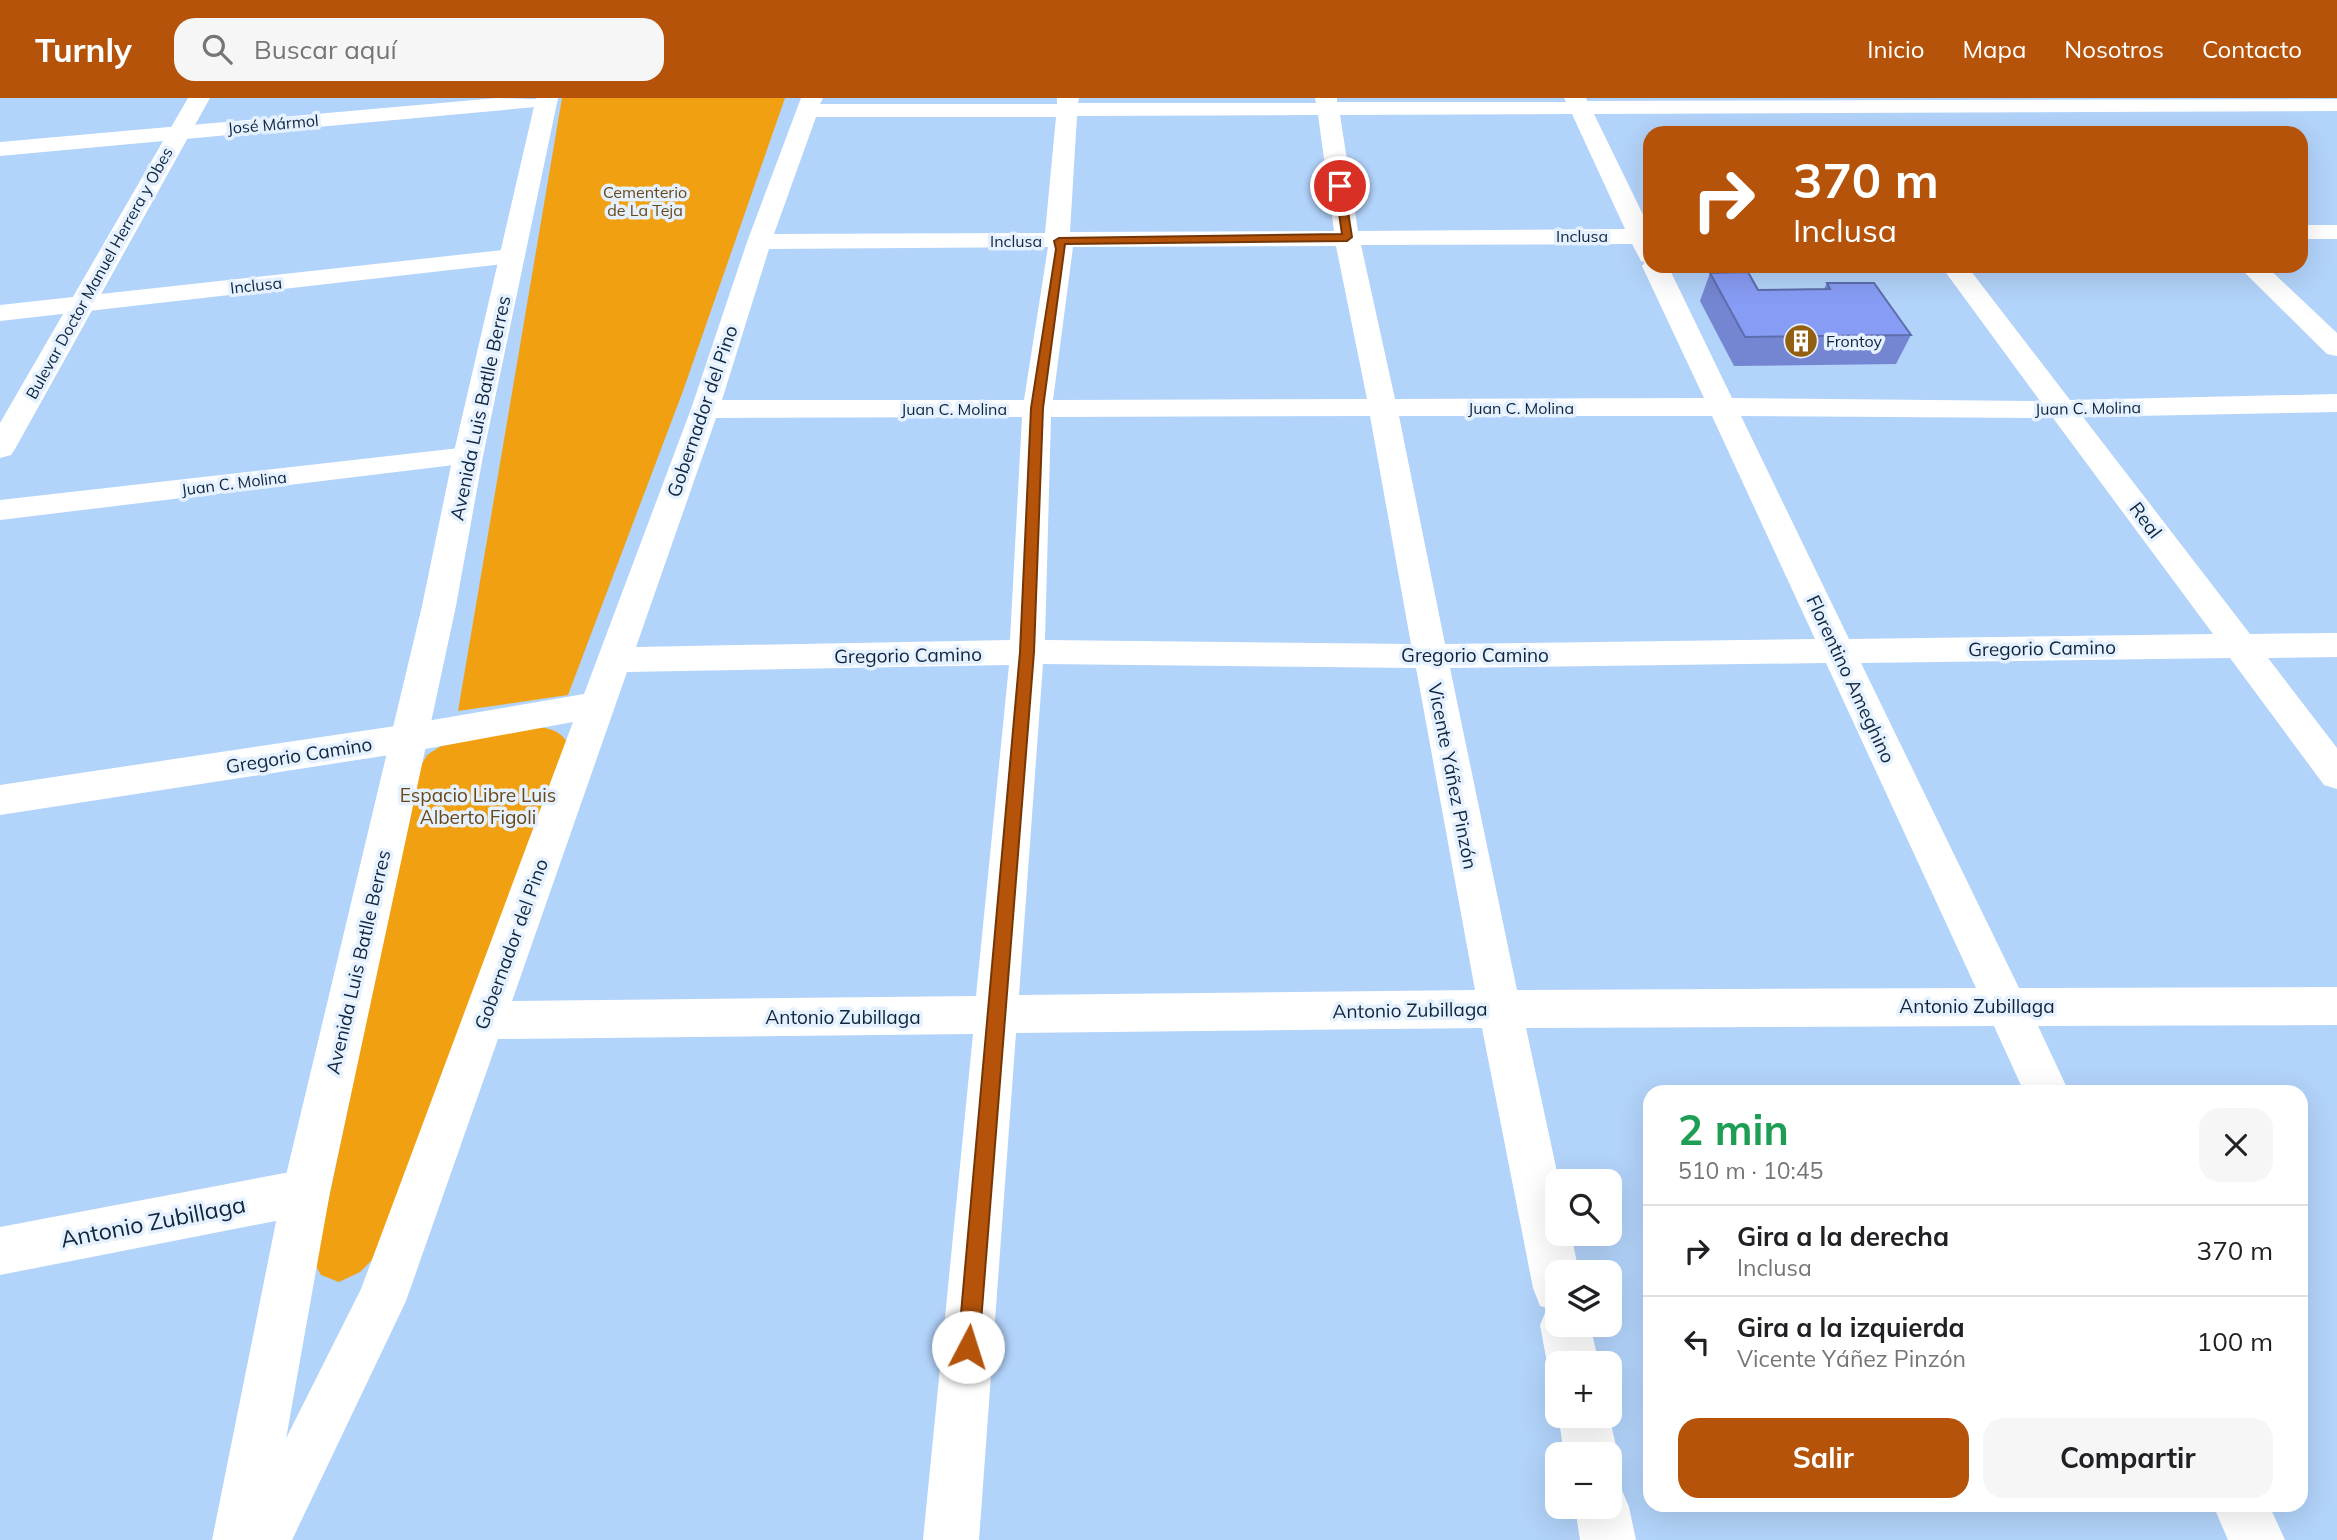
<!DOCTYPE html>
<html lang="es">
<head>
<meta charset="utf-8">
<style>
	body { margin:0; font-family:Mulish,sans-serif; background:#f6f6f6; color:#202124; height:100vh; display:flex; flex-direction:column; font-size:26px; white-space:nowrap }
	* { box-sizing:border-box; margin:0 }
	p { font-size:23px; color:#757577 }
	.icon { flex:none; width:38px; height:38px; fill:none; stroke:currentColor; stroke-width:2; stroke-linecap:round; stroke-linejoin:round }
	.map { position:relative; flex:1; overflow:hidden }
	.drawer { position:absolute; left:1643px; top:987px; width:665px; height:427px; display:flex; flex-direction:column; background:#fff; border-radius:21px; box-shadow:0 7px 28px #0002 }
	.drawer>* { flex:none }
	.hud { position:absolute; left:1643px; top:28px; width:665px; height:147px; border-radius:21px; box-shadow:0 7px 28px #0002; background:#b45309; color:#fff; overflow:hidden }
	.buttons { position:absolute; left:1545px; top:1071px; display:grid; gap:14px }
	.buttons a { display:grid; place-items:center; width:77px; height:77px; border-radius:14px; background:#fff; box-shadow:0 7px 28px #0002; font-size:35px }
	.pin { position:absolute; display:grid; place-items:center; width:60px; height:60px; color:#fff; margin:-30px; border:4px solid #fff; border-radius:50%; box-shadow:0 2px 7px #0007 }
	.me { position:absolute; width:77px; margin:-38px; rotate:5deg; stroke-linejoin:round; filter:drop-shadow(0 0 5px #0008) }
	.turn { display:flex; align-items:center; gap:24px; height:147px; padding:0 35px; font-size:32px }
	.turn .icon { width:91px; height:91px; stroke-width:2.5 }
	.turn b { display:block; font-size:49px; line-height:60px }
	.round { display:grid; place-items:center; flex:none; width:74px; height:74px; border-radius:21px; background:#f6f6f6 }
	.overview { display:flex; align-items:center; justify-content:space-between; height:119px; padding:0 35px }
	h1 { font-size:42px; font-weight:700; line-height:52px; color:#1e9e55 }
	.button { display:flex; gap:14px; margin-top:auto; padding:14px 35px }
	.button a { flex:1; height:80px; border-radius:21px; background:#b45309; color:#fff; font-size:28px; font-weight:700; line-height:80px; text-align:center }
	.button a+a { background:#f6f6f6; color:#202124 }
	ul { padding:0; list-style:none }
	li { display:flex; align-items:center; gap:21px; height:91px; padding:0 35px; border-top:2px solid #e0e0e0 }
	li div { flex:1 }
	li b { display:block; font-size:26px }
	li em { font-style:normal }
	header { display:flex; align-items:center; gap:42px; box-sizing:border-box; height:98px; padding:0 35px; background:#b45309; color:#fff }
	header strong { font-size:33px }
	nav { display:flex; gap:38px; margin-inline-start:auto; font-size:24px }
	.search { width:490px; height:63px; background:#f6f6f6; display:flex; align-items:center; gap:18px; box-sizing:border-box; padding:0 24px; border-radius:21px; color:#757577; font-size:26px }
	.map>svg:first-child { display:block }
	.green { fill:#f1a011 }
	.lines { fill:none; stroke-linecap:round; stroke-linejoin:round }
	.minor { fill:#fff; fill-rule:evenodd }
	.major { fill:#fff; fill-rule:evenodd }
	.wall { fill:#7486d2 }
	.building { fill:#879cf4; stroke:#5e6dab; stroke-width:2 }
	.route { fill:#b45309; stroke:#753606; stroke-width:2 }
	.labels { text-anchor:middle; stroke-width:7; stroke-linejoin:round; paint-order:stroke }
	.far-street-label { font-size:16px; fill:#0f263e; stroke:#e6f1ff }
	.far-park-label { font-size:16px; fill:#694817; stroke:#e6f1ff }
	.far-poi-label { font-size:16px; fill:#0f263e; stroke:#e6f1ff; text-anchor:start }
	.street-label { font-size:19px; fill:#0f263e; stroke:#e6f1ff }
	.park-label { font-size:19px; fill:#694817; stroke:#e6f1ff }
	.near-street-label { font-size:23px; fill:#0f263e; stroke:#e6f1ff }
</style>
</head>
<body>
<header>
<strong>Turnly</strong>
<div class="search"><svg class="icon" aria-label="search" viewBox="0 0 24 24"><circle cx="10" cy="10" r="6"/><path d="M15 15l6 6"/></svg>Buscar aquí</div>
<nav><a>Inicio</a><a>Mapa</a><a>Nosotros</a><a>Contacto</a></nav>
</header>
<div class="map">
<svg width="2337" height="1442" viewBox="0 0 2337 1442">
	<rect width="100%" height="100%" fill="#b2d3fa"/>
	<path class="green" d="M562,0H785L683,293L568,597L458,613Z
		M539,629C554,631 563,635 570,649L375,1159L360,1174L339,1184L321,1177L315,1166L420,669L427,657L441,648Z"/>
	<g class="lines">
		<path class="minor" d="M497,0L558,2L555,7L547,8L0,58V44Z
			M801,0H823L820,6H1057V0H1079L1078,5H1316L1315,0H1337V4H1566L1564,0H1586L1587,3L2337,1V13L1594,16L1650,131V168H1668L1732,300L2040,303L1941,168H1967L2070,302L2337,296V314L2083,319L2250,536L2337,535V559L2268,560L2337,650V691L2324,687L2230,560L1861,565L2019,890L2337,889V927L2038,928L2069,994H2024L1994,928L1526,930L1559,1083L1558,1136H1571L1579,1174H1558V1227H1590L1599,1265H1558V1284L1547,1265L1540,1227L1547,1210L1540,1208L1533,1190L1482,930L1016,935L979,1442H923L973,936L498,941L406,1203L292,1442H235L361,1191L573,624L409,654L0,717V687L409,626L584,596L691,311L747,144ZM1572,16L1625,131L1358,133L1340,17ZM1318,17L1334,133L1070,134L1077,18ZM816,19H1056L1045,135L774,136ZM1632,146L1641,163L1645,164L1642,168L1704,300L1395,301L1361,147ZM1336,148L1367,301L1053,302L1073,149ZM1048,149L1024,302H722L769,151ZM1370,318L1411,546L1045,542L1051,319ZM1399,318H1712L1815,541L1445,546ZM1741,318L2053,320L2213,536L1849,541ZM1022,319L1010,542L636,549L716,320ZM1826,565L1976,890L1517,892L1450,570ZM1043,566L1416,570L1475,892L1019,897ZM1009,567L976,898L512,903L627,574Z
			M2301,127H2337V141H2301Z
			M512,151L521,154L525,159L521,164L0,223V207Z
			M2238,168H2266L2337,235V258L2327,256Z
			M468,349L479,352L483,358L479,364L0,422V402Z
			M306,1071L323,1078L330,1094L323,1110L306,1117L0,1177V1129Z
			M1558,1316L1609,1318L1618,1356L1610,1375V1356H1564Z
			M1610,1385L1621,1390L1629,1409L1636,1442H1580L1575,1409H1610Z
			M2213,1407H2269L2285,1442H2228Z"/>
		<path class="major" d="M188,0H210L15,351L11,357L0,360V325Z
			M536,0H558L483,358L456,508L330,1094L268,1442H212L282,1094L422,508L453,358Z"/>
	</g>
	<path class="wall" d="M1710,175L1758,192L1824,191L1827,185L1911,237L1896,266L1734,268L1700,203Z"/>
	<path class="building" d="M1748,174L1758,192L1830,191L1827,185H1874L1911,237L1745,239L1710,175Z"/>
	<path class="route" d="M1340,85L1344,88L1352,139L1347,143L1065,146L1043,310L1034,554L979,1249L976,1256L968,1259L961,1256L958,1249L1020,554L1031,310L1056,151L1054,143L1059,140L1342,136L1335,88Z"/>
	<defs>
		<g id="building-disc" transform="scale(1.75)"><circle r="9.5" fill="#926010" stroke="#e6f1ff"/><path d="M-4-6H4V6H1V3H-1V6H-4ZM-2.5-4.3h1.7v1.8h-1.7ZM.8-4.3h1.7v1.8H.8ZM-2.5-1h1.7V.8h-1.7ZM.8-1h1.7V.8H.8Z" fill="#fff"/></g>
	</defs>
	<g fill-rule="evenodd">
		<use href="#building-disc" x="1801" y="243"/>
	</g>
	<g class="labels">
		<g class="far-street-label">
			<text transform="translate(273 26) rotate(-5)" y="6">José Mármol</text>
			<text x="1582" y="144">Inclusa</text>
			<text x="1016" y="149">Inclusa</text>
			<text transform="translate(99 175) rotate(-61)" y="6">Bulevar Doctor Manuel Herrera y Obes</text>
			<text transform="translate(256 187) rotate(-6)" y="6">Inclusa</text>
			<text x="1521" y="316">Juan C. Molina</text>
			<text transform="translate(2088 310) rotate(-1)" y="6">Juan C. Molina</text>
			<text x="954" y="317">Juan C. Molina</text>
			<text transform="translate(234 385) rotate(-7)" y="6">Juan C. Molina</text>
		</g>
		<g class="far-park-label">
			<text x="645" y="100">Cementerio<tspan x="645" dy="18">de La Teja</tspan></text>
		</g>
		<g class="far-poi-label">
			<text x="1826" y="249">Frontoy</text>
		</g>
		<g class="street-label">
			<text transform="translate(480 310) rotate(-78)" y="7">Avenida Luis Batlle Berres</text>
			<text transform="translate(702 313) rotate(-71)" y="7">Gobernador del Pino</text>
			<text transform="translate(2146 422) rotate(53)" y="7">Real</text>
			<text transform="translate(2042 550) rotate(-1)" y="7">Gregorio Camino</text>
			<text transform="translate(908 557) rotate(-1)" y="7">Gregorio Camino</text>
			<text x="1475" y="564">Gregorio Camino</text>
			<text transform="translate(1851 581) rotate(65)" y="7">Florentino Ameghino</text>
			<text transform="translate(299 657) rotate(-9)" y="7">Gregorio Camino</text>
			<text transform="translate(1453 678) rotate(79)" y="7">Vicente Yáñez Pinzón</text>
			<text transform="translate(511 846) rotate(-70)" y="7">Gobernador del Pino</text>
			<text transform="translate(358 864) rotate(-77)" y="7">Avenida Luis Batlle Berres</text>
			<text x="1977" y="915">Antonio Zubillaga</text>
			<text transform="translate(1410 912) rotate(-1)" y="7">Antonio Zubillaga</text>
			<text x="843" y="926">Antonio Zubillaga</text>
		</g>
		<g class="park-label">
			<text x="478" y="704">Espacio Libre Luis<tspan x="478" dy="22">Alberto Figoli</tspan></text>
		</g>
		<g class="near-street-label">
			<text transform="translate(153 1124) rotate(-11)" y="8">Antonio Zubillaga</text>
		</g>
	</g>
</svg>
<div class="buttons">
<a><svg class="icon" aria-label="search" viewBox="0 0 24 24"><circle cx="10" cy="10" r="6"/><path d="M15 15l6 6"/></svg></a>
<a><svg class="icon" aria-label="layers" viewBox="0 0 24 24"><path d="M12 4l9 5-9 5-9-5zM3 14l9 5 9-5"/></svg></a>
<a>+</a>
<a>−</a>
</div>
<div class="pin" style="left:1340px;top:88px;background:#d93025"><svg class="icon" aria-label="arrive" viewBox="0 0 24 24"><path d="M6 21V4h12l-3 4 3 4H6"/></svg></div>
<svg class="me" style="left:968px;top:1249px" viewBox="-20 -20 40 40"><circle r="19" fill="#fff"/><path d="M0-13L10 11 0 6-10 11z" fill="#b45309"/></svg>
<div class="hud">
<div class="turn"><svg class="icon" aria-label="right" viewBox="0 0 24 24"><path d="M7 20v-9h11M14 6l5 5-5 5"/></svg><div><b>370 m</b>Inclusa</div></div>
</div>
<section class="drawer">
<div class="overview"><div><h1>2 min</h1><p>510 m · 10:45</p></div><a class="round"><svg class="icon" aria-label="close" viewBox="0 0 24 24"><path d="M6 6l12 12M18 6L6 18"/></svg></a></div>
<ul>
<li><svg class="icon" aria-label="right" viewBox="0 0 24 24"><path d="M7 20v-9h11M14 6l5 5-5 5"/></svg><div><b>Gira a la derecha</b><p>Inclusa</p></div><em>370 m</em></li>
<li><svg class="icon" aria-label="left" viewBox="0 0 24 24"><path d="M17 20v-9H6M10 6l-5 5 5 5"/></svg><div><b>Gira a la izquierda</b><p>Vicente Yáñez Pinzón</p></div><em>100 m</em></li>
</ul>
<div class="button"><a>Salir</a><a>Compartir</a></div>
</section>
</div>
</body>
</html>
